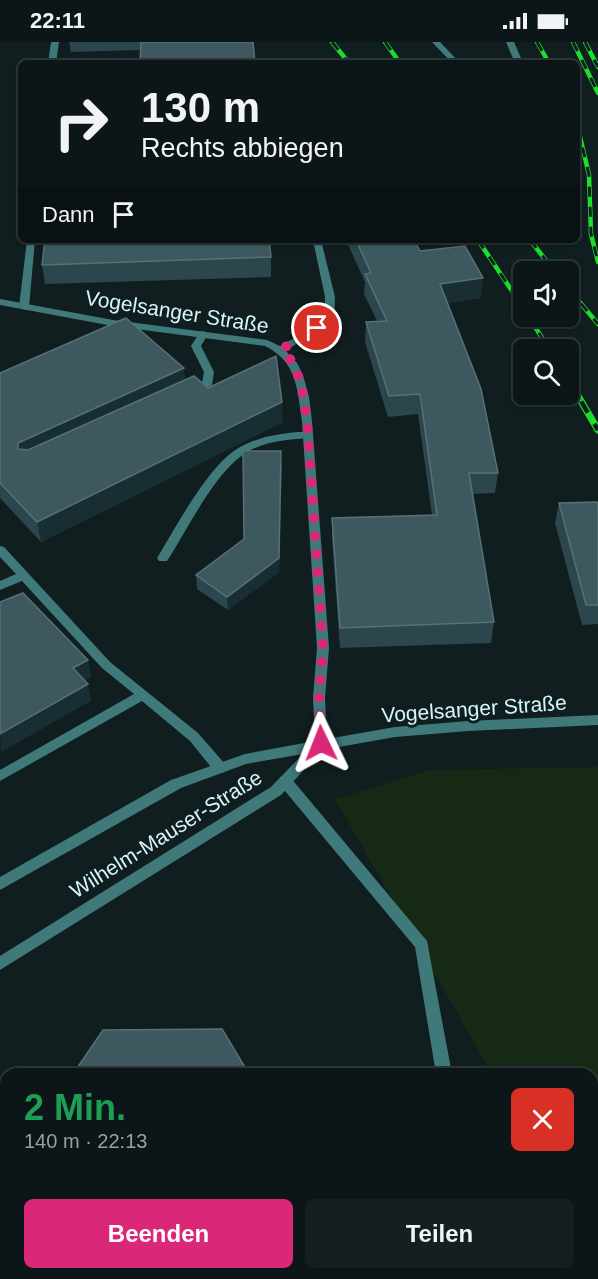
<!DOCTYPE html>
<html lang="de">
<head>
<meta charset="utf-8">
<style>
	body { margin:0; font-family:Helvetica,sans-serif; background:#151f21; color:#f1f3f6; height:100vh; display:flex; flex-direction:column; font-size:22px; white-space:nowrap }
	* { box-sizing:border-box; margin:0 }
	p { font-size:20px; color:#9a9fa2 }
	.icon { flex:none; width:33px; height:33px; fill:none; stroke:currentColor; stroke-width:2; stroke-linecap:round; stroke-linejoin:round }
	.map { position:relative; flex:1; overflow:hidden }
	.drawer { position:absolute; left:0px; top:1026px; width:598px; height:212px; display:flex; flex-direction:column; background:#0c1618; border-radius:18px 18px 0 0; box-shadow:0 2px 4px #0004,0 0 0 2px #2c3537 }
	.drawer>* { flex:none }
	.top-card { position:absolute; left:18px; top:18px; width:562px; height:183px; border-radius:9px; box-shadow:0 2px 4px #0004,0 0 0 2px #2c3537; background:#0c1618; color:#f1f3f6; overflow:hidden }
	.controls { position:absolute; left:513px; top:219px; display:grid; gap:12px }
	.controls a { display:grid; place-items:center; width:66px; height:66px; border-radius:9px; background:#0c1618; box-shadow:0 2px 4px #0004,0 0 0 2px #2c3537; font-size:30px }
	.pin { position:absolute; display:grid; place-items:center; width:51px; height:51px; color:#fff; margin:-26px; border:3px solid #fff; border-radius:50%; box-shadow:0 2px 6px #0007 }
	.me { position:absolute; width:66px; margin:-33px; rotate:358deg; stroke-linejoin:round; filter:drop-shadow(0 0 4px #0008) }
	.turn { display:flex; align-items:center; gap:21px; height:126px; padding:0 24px; font-size:27px }
	.turn .icon { width:78px; height:78px; stroke-width:2.5 }
	.turn b { display:block; font-size:42px; line-height:51px }
	.then { display:flex; align-items:center; height:57px; padding:0 24px; background:#0003; gap:12px; font-size:22px }
	.round { display:grid; place-items:center; flex:none; width:63px; height:63px; border-radius:9px; background:#151f21 }
	.summary { display:flex; align-items:center; justify-content:space-between; height:102px; padding:0 24px }
	h1 { font-size:36px; font-weight:600; line-height:45px; color:#1e9e55 }
	.cta { display:flex; gap:12px; margin-top:auto; padding:12px 24px }
	.cta a { flex:1; height:69px; border-radius:9px; background:#db2777; color:#fff; font-size:24px; font-weight:600; line-height:69px; text-align:center }
	.cta a+a { background:#151f21; color:#f1f3f6 }
	.status { display:flex; justify-content:space-between; align-items:center; height:42px; padding:0 30px; background:#0c1618; direction:ltr }
	.status svg { height:16px; fill:currentColor }
	.map>svg:first-child { display:block }
	.green { fill:#152914 }
	.lines { fill:none; stroke-linecap:round; stroke-linejoin:round }
	.service { fill:#40797a; fill-rule:evenodd }
	.tertiary { fill:#40797a; fill-rule:evenodd }
	.rail-far1-casing { stroke:#1bdf2b; stroke-width:4.5 }
	.rail-casing { stroke:#1bdf2b; stroke-width:7 }
	.rail-far1 { stroke:#101e20; stroke-width:3; stroke-dasharray:10; stroke-linecap:butt }
	.rail { stroke:#101e20; stroke-width:4.5; stroke-dasharray:13; stroke-linecap:butt }
	.wall { fill:#2b464c }
	.shaded-wall { fill:#182e33 }
	.building { fill:#3d595f; stroke:#557277; stroke-width:1.5 }
	.route { stroke:#db2777; stroke-width:10; stroke-dasharray:0 18 }
	.labels { text-anchor:middle; stroke-width:6; stroke-linejoin:round; paint-order:stroke }
	.street-label { font-size:21px; fill:#d4f6fa; stroke:#101e20 }
</style>
</head>
<body>
<div class="status"><b>22:11</b><svg viewBox="0 0 49 12"><path d="M0 12V9h3v3zM5 12V6h3v6zM10 12V3h3v9zM15 12V0h3v12zM26 1h20v11H26zM47 4h2v5h-2z"/></svg></div>
<div class="map">
<svg width="598" height="1237" viewBox="0 0 598 1237">
	<rect width="100%" height="100%" fill="#101e20"/>
	<path class="green" d="M598,725V1237H517L516,1232H592V1032H487L485,1020L335,757L430,728Z"/>
	<g class="lines">
		<path class="service" d="M51,0H59L56,21H48Z
			M432,0H440L460,21H452Z
			M506,0H514L523,21H515Z
			M27,198H35L29,265L24,268L19,265Z
			M313,198H321L335,255L334,279L285,309H279V305L324,278L325,255Z
			M203,289L208,292L201,304L214,330L212,343L190,353L186,352V348L202,341L204,330L191,304L200,290Z
			M298,390H307L312,393L307,396C287,398 267,399 249,409C216,427 188,487 167,519H159L157,516C177,484 208,423 240,405C258,395 278,392 298,390Z
			M0,504L4,505L110,620L198,691L225,722L226,726L225,730L220,731L215,730L190,699L142,659L0,739V728L134,652L102,626L22,539L0,548V539L16,532L0,515Z
			M285,734L290,735L427,899L452,1032H436L415,905L280,743L279,739L280,735Z
			M452,1232H468V1237H452Z"/>
		<path class="tertiary" d="M0,257L113,278L267,298L282,305L297,321L303,333L309,355L312,379L329,606L325,656L327,697L395,685L468,679L598,673V683L468,689L395,695L322,708L281,753L0,928V914L271,745L303,712L246,722L181,746L0,848V835L171,738L245,712L315,699L313,656L317,606L302,379C297,346 297,320 265,304L113,284L0,263Z"/>
		<g class="rail-far1-casing">
			<path id="rail-far1" d="M332,0L349,21
				M385,0L400,21
				M537,0L549,21
				M573,0L598,51
				M585,0L598,25
				M578,86L589,133L591,192L598,220
				M478,198L524,267
				M530,198L555,230
				M568,246L598,282
				M528,274L548,305"/>
		</g>
		<g class="rail-casing">
			<path id="rail" d="M547,304L550,308
				M568,337L598,388"/>
		</g>
		<use href="#rail-far1" class="rail-far1"/>
		<use href="#rail" class="rail"/>
	</g>
	<path class="wall" d="M69,0H253L140,8L71,10Z
		M346,198H414L420,209L483,236L480,256L448,261L498,431L495,451L472,452L494,580L491,601L340,606L332,497V476L432,473L418,372L388,375L365,300L366,280L377,279L364,252L365,240Z
		M271,215V235L45,242L42,223Z
		M0,331L185,338L208,346L283,380L41,500L0,456Z
		M282,423L279,530L228,568L197,547L196,533L244,497Z
		M559,461L598,463V582L582,583L555,481Z
		M6,1043V1166H5L0,1155V1052Z"/>
	<path class="shaded-wall" d="M483,236L480,256L439,262L440,242Z
		M184,326L186,346L22,421L18,407V401Z
		M282,360L283,380L41,500L37,480Z
		M281,409L279,530L228,568L227,555Z
		M88,618L91,635L77,643L73,626Z
		M88,642L91,659L1,710L0,692Z"/>
	<path class="building" d="M141,0H253L255,21H140Z
		M45,198H269L271,215L42,223Z
		M356,198H414L420,209L465,204L483,236L440,242L481,347L498,431H469L494,580L340,586L332,476L437,473L420,352L389,354L366,280L387,279L365,232L371,231Z
		M126,276L184,326L18,401V407L28,408L194,334L208,346L276,314L282,360L37,480L0,441V331Z
		M243,409H281L279,516L227,555L196,533L244,497Z
		M597,460L598,463V563H586L559,461Z
		M23,551L88,618L73,626L88,642L0,692V560Z
		M222,987L249,1032H73L103,988Z
		M6,1043V1146H0V1052Z"/>
	<g class="lines">
		<path class="route" d="M317,286L282,307C301,326 303,353 307,379L323,606L319,656L321,701"/>
	</g>
	<g class="labels">
		<g class="street-label">
			<text transform="translate(177 270) rotate(9)" y="7">Vogelsanger Straße</text>
			<text transform="translate(474 667) rotate(-4)" y="7">Vogelsanger Straße</text>
			<text transform="translate(166 792) rotate(-32)" y="7">Wilhelm-Mauser-Straße</text>
		</g>
	</g>
</svg>
<div class="controls">
<a><svg class="icon" aria-label="sound" viewBox="0 0 24 24"><path d="M4 9h4l5-4v14l-5-4H4zM17 9q2 3 0 6"/></svg></a>
<a><svg class="icon" aria-label="search" viewBox="0 0 24 24"><circle cx="10" cy="10" r="6"/><path d="M15 15l6 6"/></svg></a>
</div>
<div class="pin" style="left:317px;top:286px;background:#d93025"><svg class="icon" aria-label="arrive" viewBox="0 0 24 24"><path d="M6 21V4h12l-3 4 3 4H6"/></svg></div>
<svg class="me" style="left:321px;top:701px" viewBox="-20 -20 40 40"><path d="M0-17L14 15 0 8-14 15z" fill="#db2777" stroke="#fff" stroke-width="4"/></svg>
<div class="top-card">
<div class="turn"><svg class="icon" aria-label="right" viewBox="0 0 24 24"><path d="M7 20v-9h11M14 6l5 5-5 5"/></svg><div><b>130 m</b>Rechts abbiegen</div></div>
<div class="then">Dann<svg class="icon" aria-label="arrive" viewBox="0 0 24 24"><path d="M6 21V4h12l-3 4 3 4H6"/></svg></div>
</div>
<section class="drawer">
<div class="summary"><div><h1>2 Min.</h1><p>140 m · 22:13</p></div><a class="round" style="background:#d93025;color:#fff"><svg class="icon" aria-label="close" viewBox="0 0 24 24"><path d="M6 6l12 12M18 6L6 18"/></svg></a></div>
<div class="cta"><a>Beenden</a><a>Teilen</a></div>
</section>
</div>
</body>
</html>
